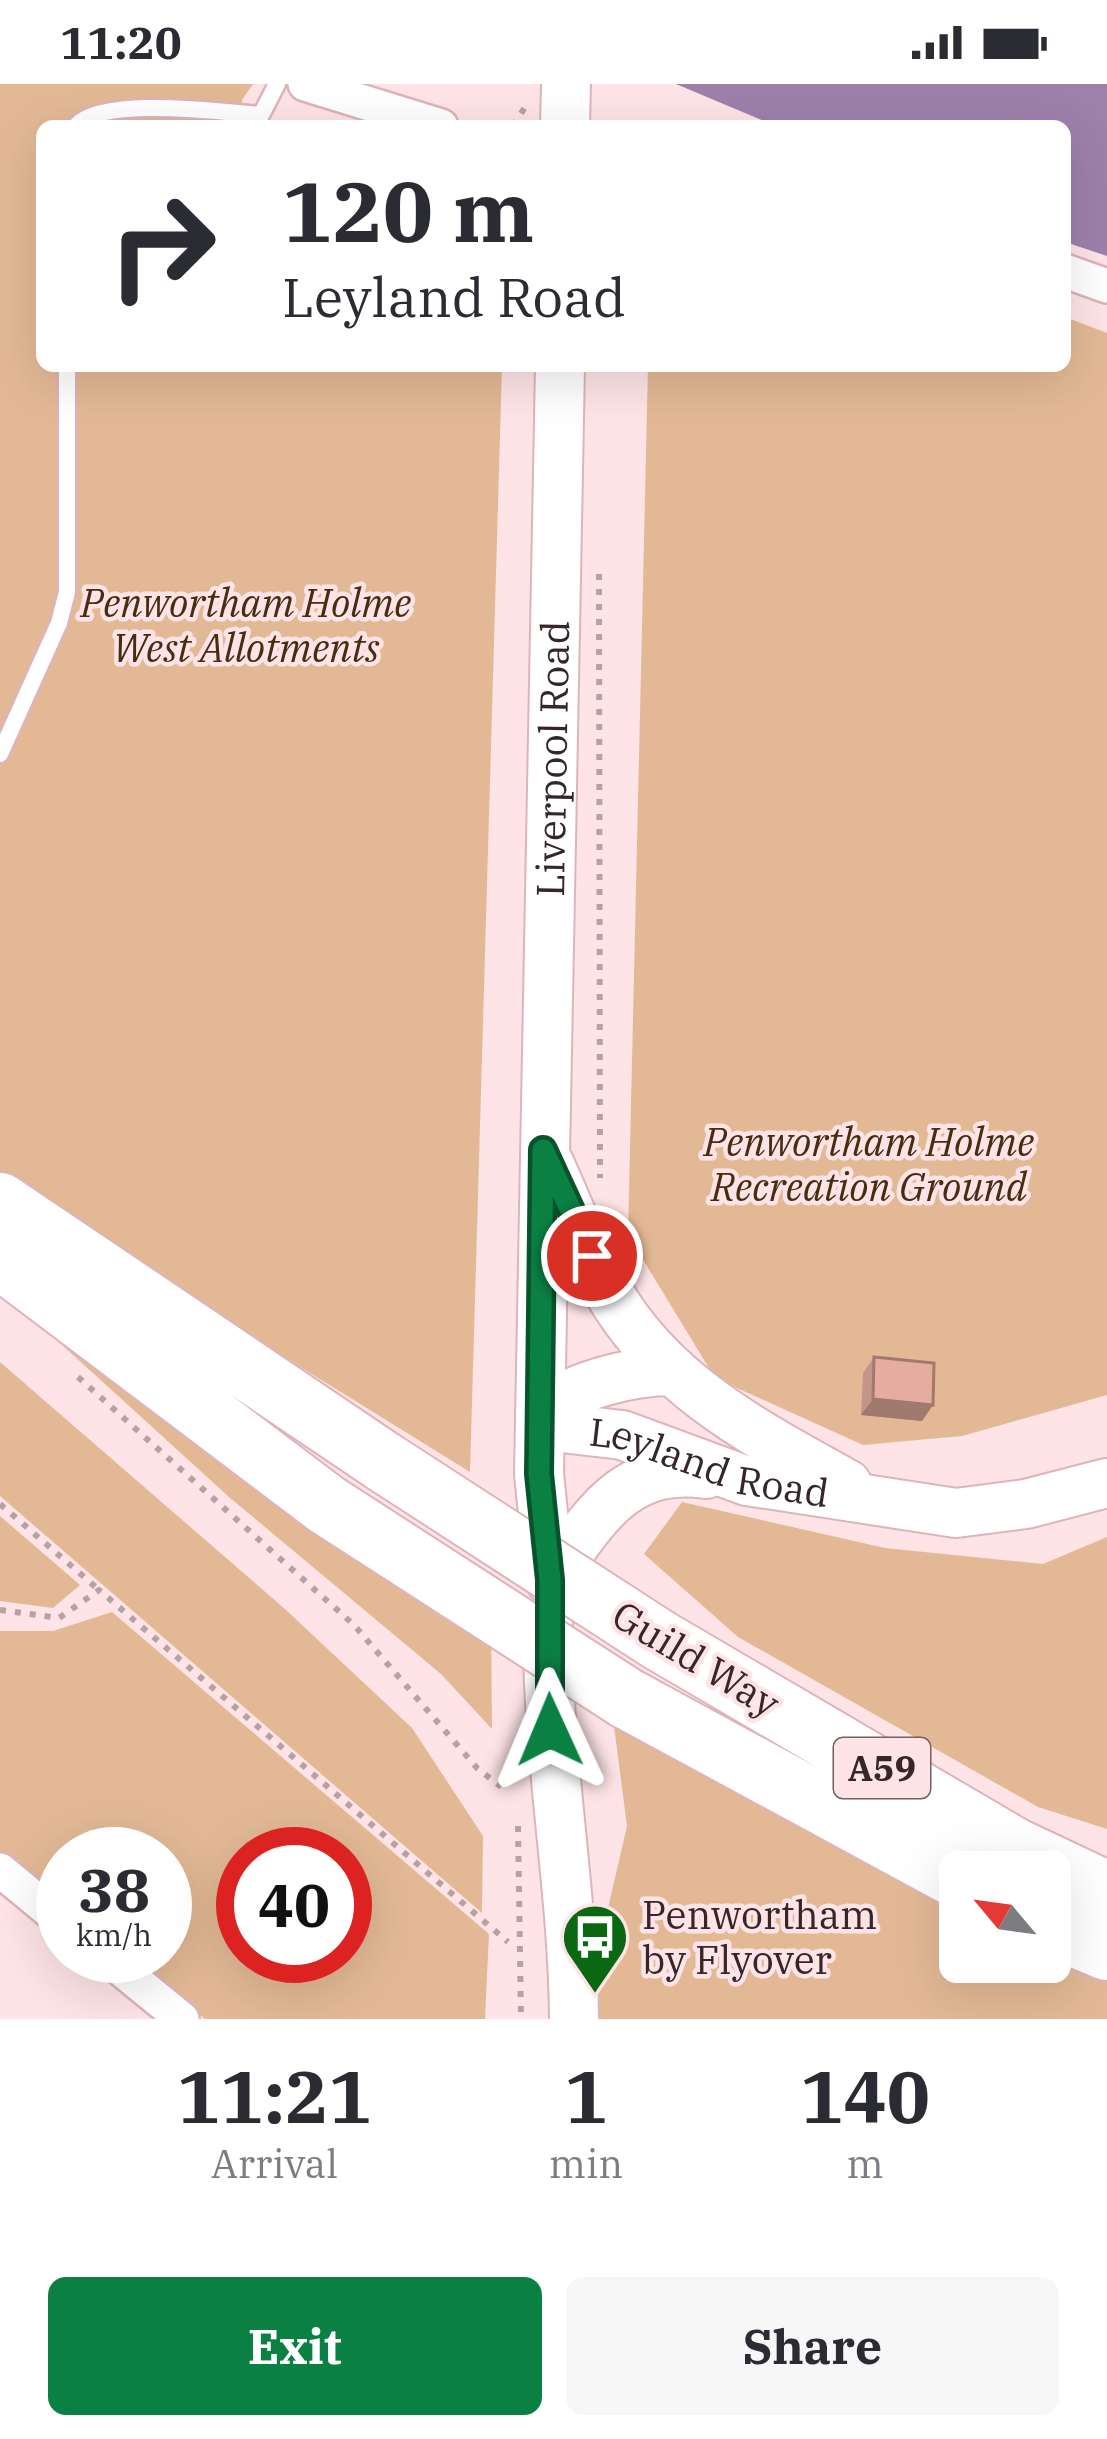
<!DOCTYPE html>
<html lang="en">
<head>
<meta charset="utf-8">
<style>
	body { margin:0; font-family:"IBM Plex Serif",serif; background:#f7f7f7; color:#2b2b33; height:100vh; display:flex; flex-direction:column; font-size:45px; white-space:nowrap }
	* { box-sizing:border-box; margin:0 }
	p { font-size:39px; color:#7c7c81 }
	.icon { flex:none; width:66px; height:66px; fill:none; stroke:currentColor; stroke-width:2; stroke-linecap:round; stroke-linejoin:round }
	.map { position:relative; height:1935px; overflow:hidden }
	.panel { display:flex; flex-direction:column; background:#fff; flex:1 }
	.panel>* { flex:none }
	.banner { position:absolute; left:36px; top:36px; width:1035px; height:252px; border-radius:18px; box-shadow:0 12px 48px #0002; background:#fff; color:#2b2b33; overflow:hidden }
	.needle { width:78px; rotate:299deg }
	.tools { position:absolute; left:939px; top:1767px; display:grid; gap:24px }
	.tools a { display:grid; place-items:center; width:132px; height:132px; border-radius:18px; background:#fff; box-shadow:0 12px 48px #0002; font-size:60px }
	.speed { position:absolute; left:36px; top:1743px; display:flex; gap:24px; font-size:60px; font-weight:700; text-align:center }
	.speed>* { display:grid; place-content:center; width:156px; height:156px; border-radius:50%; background:#fff; box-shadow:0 12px 48px #0002; line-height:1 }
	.speed small { font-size:30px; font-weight:400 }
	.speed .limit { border:18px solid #d22; background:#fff; color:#111 }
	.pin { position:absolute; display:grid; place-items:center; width:102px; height:102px; color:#fff; margin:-51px; border:6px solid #fff; border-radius:50%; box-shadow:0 3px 12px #0007 }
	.me { position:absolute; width:132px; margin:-66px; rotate:359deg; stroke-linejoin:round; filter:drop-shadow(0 0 9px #0008) }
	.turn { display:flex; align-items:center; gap:42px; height:252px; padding:0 48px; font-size:54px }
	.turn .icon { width:156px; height:156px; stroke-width:2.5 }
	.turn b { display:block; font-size:84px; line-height:102px }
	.eta { display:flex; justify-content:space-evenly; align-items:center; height:204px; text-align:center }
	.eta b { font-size:72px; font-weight:800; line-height:84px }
	.button { display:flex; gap:24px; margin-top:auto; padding:24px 48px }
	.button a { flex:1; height:138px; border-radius:18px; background:#0b8043; color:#fff; font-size:48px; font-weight:800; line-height:138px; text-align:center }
	.button a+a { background:#f7f7f7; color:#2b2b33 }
	.status { display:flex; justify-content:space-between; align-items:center; height:84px; padding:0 60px; background:#fff; direction:ltr }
	.status svg { height:33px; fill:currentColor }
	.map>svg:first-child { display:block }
	.green { fill:#e3b995; fill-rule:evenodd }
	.water { fill:#9d81ab }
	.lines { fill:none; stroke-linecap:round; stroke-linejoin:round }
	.lane-casing { stroke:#deb4ba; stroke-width:21 }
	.street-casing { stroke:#deb4ba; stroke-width:38 }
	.secondary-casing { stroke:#deb4ba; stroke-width:52 }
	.highway-casing { stroke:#deb4ba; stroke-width:64 }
	.path { stroke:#b7a1a3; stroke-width:6; stroke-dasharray:6 9; stroke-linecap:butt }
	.lane { stroke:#fff; stroke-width:16 }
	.street { stroke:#fff; stroke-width:33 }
	.secondary { stroke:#fff; stroke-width:48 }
	.highway { stroke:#fff; stroke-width:60 }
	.highway-bridge-casing { stroke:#deb4ba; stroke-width:64; stroke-linecap:butt }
	.highway-bridge { stroke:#fff; stroke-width:60 }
	.wall { fill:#c59589 }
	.shaded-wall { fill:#a0796f }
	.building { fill:#e5ad9f; stroke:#a0796f; stroke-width:3 }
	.route-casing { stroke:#07532c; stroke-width:30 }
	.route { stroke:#0b8043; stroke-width:21 }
	.labels { text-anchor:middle; stroke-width:9; stroke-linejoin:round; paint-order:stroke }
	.shield { fill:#fee4e7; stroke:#725f61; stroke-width:3 }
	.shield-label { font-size:36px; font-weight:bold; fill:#362628 }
	.park-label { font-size:39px; font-style:italic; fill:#482c0f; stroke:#fee4e7 }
	.street-label { font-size:39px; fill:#362628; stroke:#fee4e7 }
	.poi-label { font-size:39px; fill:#362628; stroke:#fee4e7; text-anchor:start }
</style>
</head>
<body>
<div class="status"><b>11:20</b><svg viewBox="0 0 49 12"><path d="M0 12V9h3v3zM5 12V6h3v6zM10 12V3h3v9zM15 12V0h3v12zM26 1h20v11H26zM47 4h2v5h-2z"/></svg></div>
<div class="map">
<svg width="1107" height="1935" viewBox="0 0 1107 1935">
	<rect width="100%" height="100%" fill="#fee4e7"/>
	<path class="green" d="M0,0H253L242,16L240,42H42V282H502L470,1388L0,1097Z
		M1065,233L1107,249V1311L962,1352L863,1361L715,1294L628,1151L648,282H1065Z
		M38,1239L491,1537L492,1645L441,1590L229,1413Z
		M0,1278L285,1525L412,1644L483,1752L482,1829L0,1412Z
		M682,1418L885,1464L1043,1480L1107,1453V1745L1038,1723L738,1553L644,1470Z
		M0,1432L80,1501L53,1524L0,1517Z
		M112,1528L489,1850L485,1935H205L124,1872H165V1770H63V1824L0,1775V1547H53ZM243,1770H345V1872H243Z
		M611,1619L960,1816V1878H1050V1859L1107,1885V1935H594L595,1880L627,1742Z"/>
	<path class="water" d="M676,0H1107V172L1065,158V42H776Z"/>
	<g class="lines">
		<g class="lane-casing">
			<path id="lane" d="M76,42C102,12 220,28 261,31L277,0
				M0,670L59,539L67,508V282"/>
		</g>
		<g class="street-casing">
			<path id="street" d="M305,0L441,42
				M1065,187L1107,202
				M0,1786L63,1838
				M105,1872L182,1935"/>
		</g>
		<g class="secondary-casing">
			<g id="secondary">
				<path d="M565,42L566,0"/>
				<path d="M549,1079C568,1121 585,1165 607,1205C660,1300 756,1350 847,1400"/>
				<path id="s1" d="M540,1331L570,1345L622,1351L747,1397L956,1429L1026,1420L1107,1399"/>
				<path d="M540,1331C569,1301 632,1287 673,1287"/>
				<path id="s2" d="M550,1496L539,1390L560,282"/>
				<path d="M550,1496C593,1436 623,1378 706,1390"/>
				<path d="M548,1536C546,1670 573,1802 574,1935"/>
			</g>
		</g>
		<g class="highway-casing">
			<path id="highway" d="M0,1119L384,1378
				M0,1174L327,1421
				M659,1556L1014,1764L1107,1808
				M626,1614L960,1795
				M1050,1842L1107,1866"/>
		</g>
		<path class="path" d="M513,42L527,20
			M599,490L600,1094
			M78,1293L354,1541L477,1684L501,1703
			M0,1420L99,1506
			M0,1526L59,1534L99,1506L508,1858
			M518,1742L521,1935"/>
		<use href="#lane" class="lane"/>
		<use href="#street" class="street"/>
		<use href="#secondary" class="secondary"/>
		<use href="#highway" class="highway"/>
		<g class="highway-bridge-casing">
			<path id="highway-bridge" d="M384,1378L659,1556
				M327,1421L626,1614"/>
		</g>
		<use href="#highway-bridge" class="highway-bridge"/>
	</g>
	<path class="wall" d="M874,1273L922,1337L861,1331L863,1289Z"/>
	<path class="shaded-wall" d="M873,1315L933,1321L922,1337L861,1331Z"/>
	<path class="building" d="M874,1273L934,1279L933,1321L873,1315Z"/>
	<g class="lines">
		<g class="route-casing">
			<path id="route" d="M550,1646V1496L539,1390L543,1066L592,1172"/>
		</g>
		<use href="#route" class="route"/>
	</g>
	<defs>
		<g id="bus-pin" transform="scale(3.45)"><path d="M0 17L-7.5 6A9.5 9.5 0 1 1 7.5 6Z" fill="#096811" stroke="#fee4e7"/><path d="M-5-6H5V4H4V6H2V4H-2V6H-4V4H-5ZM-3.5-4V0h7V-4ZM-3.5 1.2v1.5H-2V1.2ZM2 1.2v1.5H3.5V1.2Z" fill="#fff"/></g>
	</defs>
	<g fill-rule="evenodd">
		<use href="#bus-pin" x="595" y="1853"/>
	</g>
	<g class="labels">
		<rect class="shield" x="834" y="1654" width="96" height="60" rx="9"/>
		<g class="shield-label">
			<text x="882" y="1697">A59</text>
		</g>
		<g class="park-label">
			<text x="246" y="533">Penwortham Holme<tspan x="246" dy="45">West Allotments</tspan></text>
			<text x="869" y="1072">Penwortham Holme<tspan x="869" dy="45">Recreation Ground</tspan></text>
		</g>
		<g class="street-label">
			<text dy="14" stroke="none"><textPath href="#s2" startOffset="822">Liverpool Road</textPath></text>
			<text dy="14" stroke="none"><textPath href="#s1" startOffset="177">Leyland Road</textPath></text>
			<text transform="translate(696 1575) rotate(31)" y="14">Guild Way</text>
		</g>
		<g class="poi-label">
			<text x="642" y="1845">Penwortham<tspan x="642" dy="45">by Flyover</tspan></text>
		</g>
	</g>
</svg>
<div class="tools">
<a><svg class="needle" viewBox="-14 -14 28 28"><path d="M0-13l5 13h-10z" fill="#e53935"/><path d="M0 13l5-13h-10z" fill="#7c7c81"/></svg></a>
</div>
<div class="speed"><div>38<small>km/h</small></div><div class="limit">40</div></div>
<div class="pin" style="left:592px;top:1172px;background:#d93025"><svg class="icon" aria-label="arrive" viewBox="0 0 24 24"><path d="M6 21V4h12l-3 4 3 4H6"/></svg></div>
<svg class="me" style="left:550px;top:1646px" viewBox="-20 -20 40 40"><path d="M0-17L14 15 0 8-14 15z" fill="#0b8043" stroke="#fff" stroke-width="4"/></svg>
<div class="banner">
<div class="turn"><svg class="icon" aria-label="right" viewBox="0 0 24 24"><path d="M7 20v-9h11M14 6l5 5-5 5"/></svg><div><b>120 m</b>Leyland Road</div></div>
</div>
</div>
<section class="panel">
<div class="eta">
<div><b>11:21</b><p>Arrival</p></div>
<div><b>1</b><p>min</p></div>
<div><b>140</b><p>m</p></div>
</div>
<div class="button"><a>Exit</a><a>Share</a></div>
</section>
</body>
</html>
